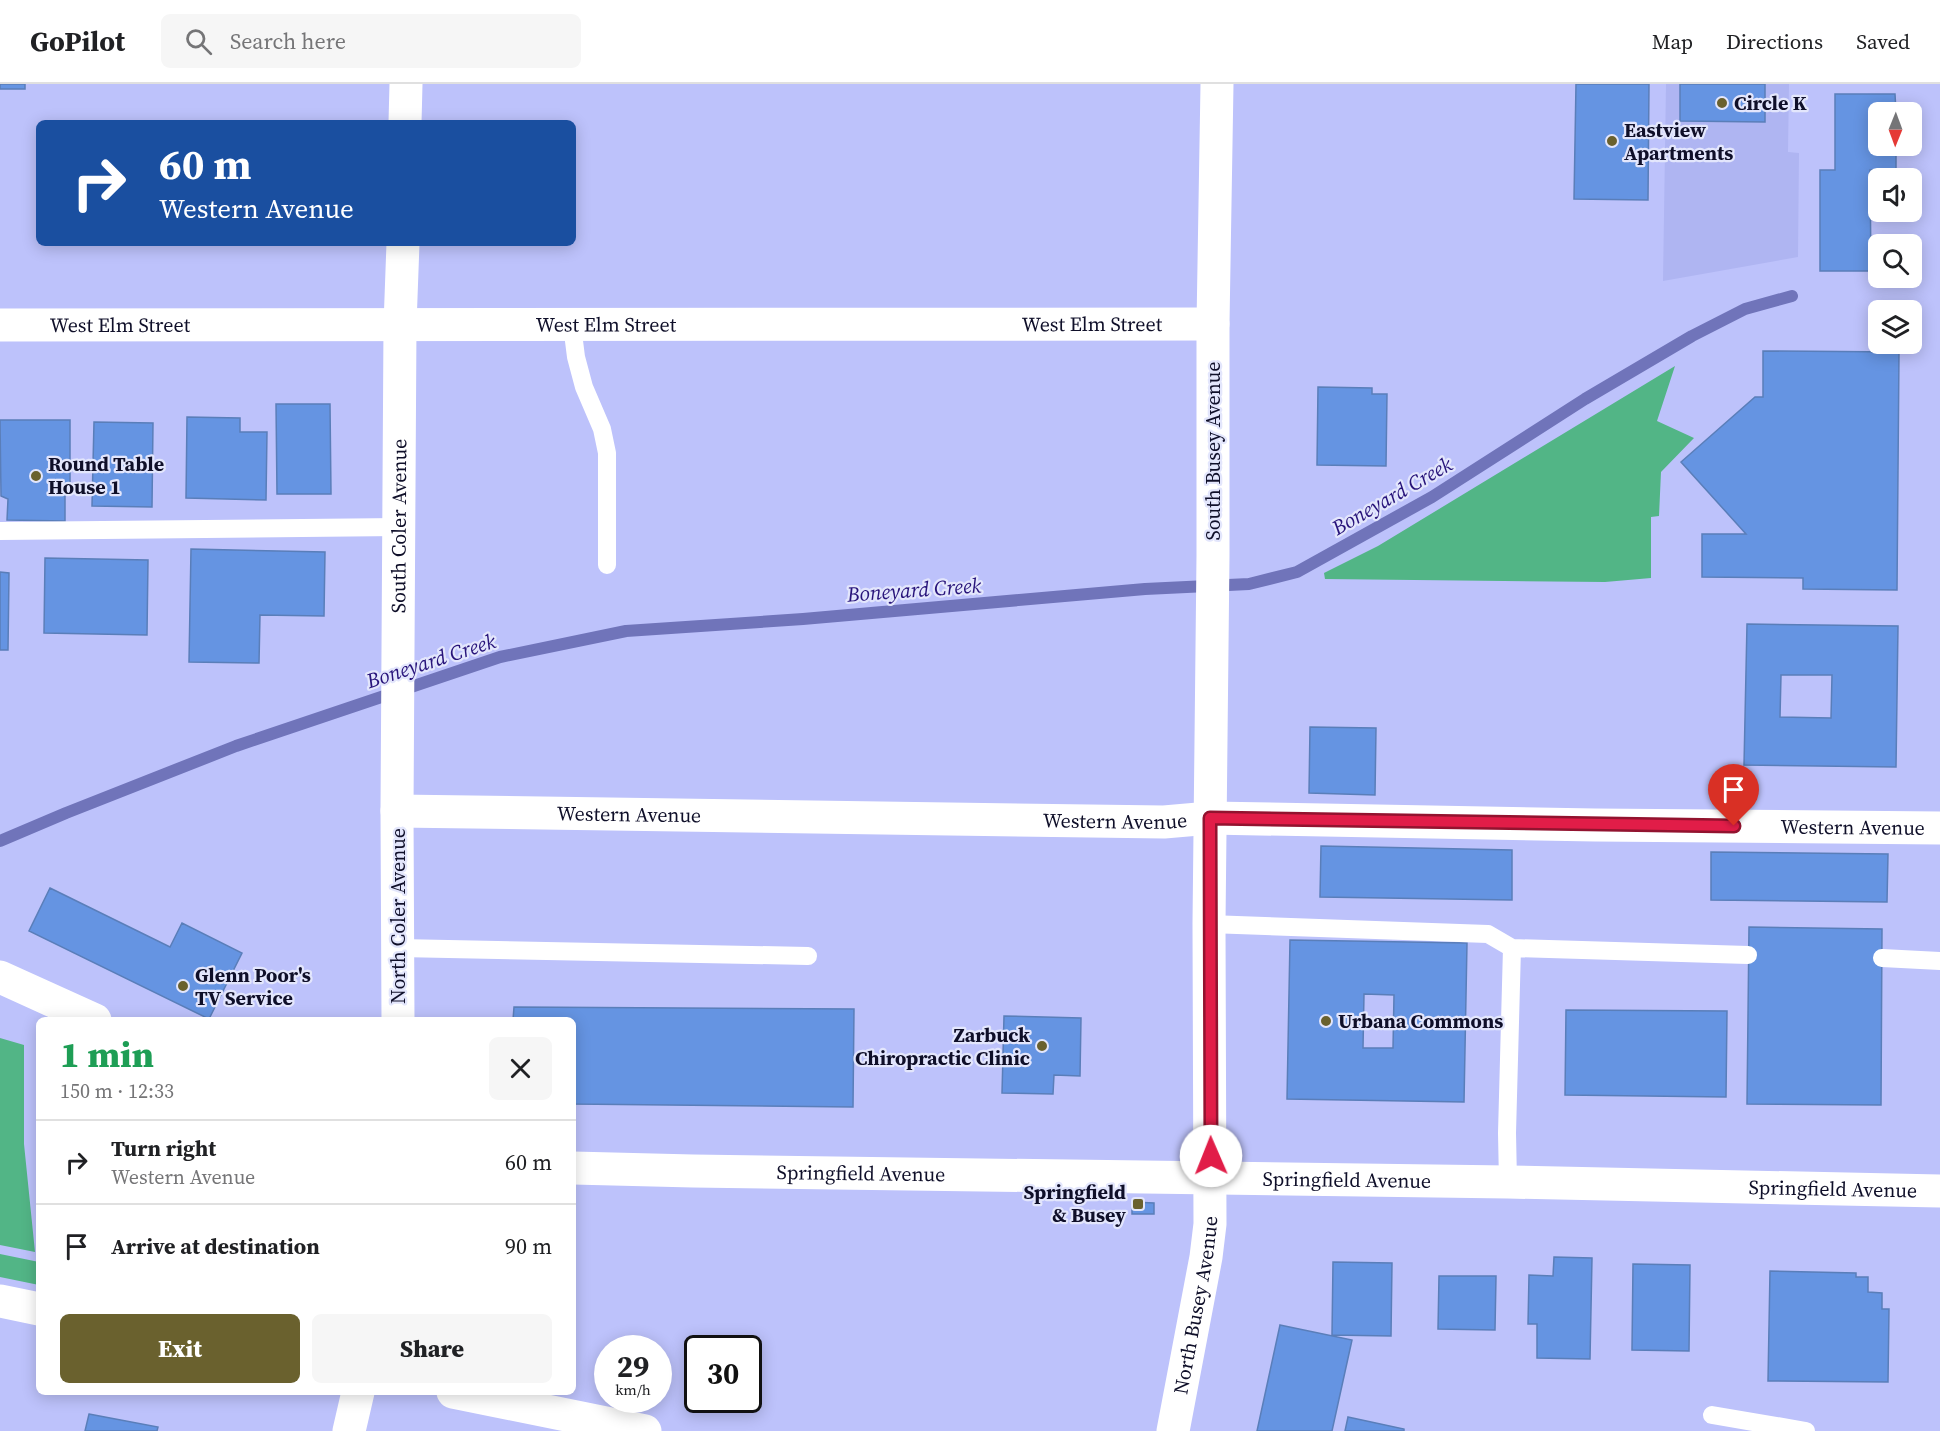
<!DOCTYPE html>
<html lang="en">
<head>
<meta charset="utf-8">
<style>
	body { margin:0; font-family:"Source Serif 4",serif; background:#f6f6f6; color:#202124; height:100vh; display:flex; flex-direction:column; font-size:22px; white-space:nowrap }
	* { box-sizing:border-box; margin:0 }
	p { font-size:20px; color:#757577 }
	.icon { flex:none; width:33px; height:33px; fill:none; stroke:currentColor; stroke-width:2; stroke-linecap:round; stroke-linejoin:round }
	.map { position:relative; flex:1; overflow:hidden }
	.panel { position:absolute; left:36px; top:933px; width:540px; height:378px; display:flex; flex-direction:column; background:#fff; border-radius:9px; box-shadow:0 3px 15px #0003 }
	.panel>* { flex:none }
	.guide { position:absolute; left:36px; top:36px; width:540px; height:126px; border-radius:9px; box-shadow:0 3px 15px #0003; background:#1a4fa0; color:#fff; overflow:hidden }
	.needle { width:39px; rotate:181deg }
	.buttons { position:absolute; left:1868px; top:18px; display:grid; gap:12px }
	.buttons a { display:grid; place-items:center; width:54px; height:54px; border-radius:9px; background:#fff; box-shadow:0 3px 15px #0003; font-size:30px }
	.speed { position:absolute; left:594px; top:1251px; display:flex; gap:12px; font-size:30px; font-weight:700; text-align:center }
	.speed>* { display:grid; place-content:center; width:78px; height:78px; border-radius:50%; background:#fff; box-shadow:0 3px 15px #0003; line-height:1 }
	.speed small { font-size:15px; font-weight:400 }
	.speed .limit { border:3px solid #111; border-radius:9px; background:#fff; color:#111 }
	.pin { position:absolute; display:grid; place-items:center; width:51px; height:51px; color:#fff; margin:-62px -26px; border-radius:50% 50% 50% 0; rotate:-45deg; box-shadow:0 0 6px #0007 }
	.pin .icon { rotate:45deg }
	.me { position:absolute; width:66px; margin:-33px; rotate:359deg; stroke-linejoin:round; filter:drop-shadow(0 0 4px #0008) }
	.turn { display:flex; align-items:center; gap:21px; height:126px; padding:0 24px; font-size:27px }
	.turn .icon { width:78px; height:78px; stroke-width:2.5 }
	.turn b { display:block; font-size:42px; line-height:51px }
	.round { display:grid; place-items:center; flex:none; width:63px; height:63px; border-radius:9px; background:#f6f6f6 }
	.summary { display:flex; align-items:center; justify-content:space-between; height:102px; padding:0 24px }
	h1 { font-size:36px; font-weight:800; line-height:45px; color:#1e9e55 }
	.button { display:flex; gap:12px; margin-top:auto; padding:12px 24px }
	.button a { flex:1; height:69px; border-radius:9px; background:#6a612e; color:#fff; font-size:24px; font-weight:800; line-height:69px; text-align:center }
	.button a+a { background:#f6f6f6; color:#202124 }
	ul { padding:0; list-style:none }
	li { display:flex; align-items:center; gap:18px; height:84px; padding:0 24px; border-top:2px solid #e0e0e0 }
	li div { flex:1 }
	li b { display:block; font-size:22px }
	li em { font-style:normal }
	header { display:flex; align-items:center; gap:36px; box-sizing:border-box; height:84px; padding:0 30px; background:#fff; border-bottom:2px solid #e0e0e0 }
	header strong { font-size:28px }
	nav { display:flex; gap:33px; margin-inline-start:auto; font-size:21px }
	.search { width:420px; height:54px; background:#f6f6f6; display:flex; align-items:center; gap:15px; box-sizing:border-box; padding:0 21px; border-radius:9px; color:#757577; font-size:22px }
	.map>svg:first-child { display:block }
	.built { fill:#afb5f2 }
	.green { fill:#52b586 }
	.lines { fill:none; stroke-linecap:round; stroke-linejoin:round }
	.stream { stroke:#7074ba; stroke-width:12 }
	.building { fill:#6594e2; stroke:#5a7eb9; stroke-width:1.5; fill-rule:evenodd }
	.service { stroke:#fff; stroke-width:18 }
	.minor { stroke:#fff; stroke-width:33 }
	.tertiary { stroke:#fff; stroke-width:33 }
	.route-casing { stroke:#92132f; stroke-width:15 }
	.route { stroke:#e11d48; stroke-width:10 }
	.poi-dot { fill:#6a612e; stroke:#e3e6fc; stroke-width:2 }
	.labels { text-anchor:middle; stroke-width:4.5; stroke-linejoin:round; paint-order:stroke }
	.poi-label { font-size:20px; font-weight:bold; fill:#0f0f29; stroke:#e3e6fc; text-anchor:start }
	.street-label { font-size:20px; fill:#0f0f29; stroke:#e3e6fc }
	.water-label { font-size:21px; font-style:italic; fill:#27137a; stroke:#e3e6fc }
</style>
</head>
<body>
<header>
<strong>GoPilot</strong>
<div class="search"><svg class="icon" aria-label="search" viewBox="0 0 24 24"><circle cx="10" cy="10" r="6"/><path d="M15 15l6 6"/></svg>Search here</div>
<nav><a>Map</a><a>Directions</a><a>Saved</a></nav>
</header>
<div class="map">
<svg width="1940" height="1347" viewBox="0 0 1940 1347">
	<rect width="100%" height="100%" fill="#bdc2fb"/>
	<path class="built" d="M1666,0H1789L1788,68L1799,69L1798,173L1663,197Z"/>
	<path class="green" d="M1675,282L1657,337L1694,354L1661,388L1659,432L1651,433V494L1605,498L1325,495L1324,489L1378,462Z
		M0,954L24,961V1060L35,1168L0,1161Z
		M0,1170L39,1178V1201L0,1193Z"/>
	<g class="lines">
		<path class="stream" d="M0,757L66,729L236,662L500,573L626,547L803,535L1145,505L1249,500L1297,488L1432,413L1585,315L1692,252L1745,225L1792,212"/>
	</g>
	<path class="building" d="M0,0H25V5H0Z
		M1576,0H1649L1648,116L1574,115Z
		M1680,0H1765V38L1680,37Z
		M1835,10H1895L1896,28H1878V62H1896V86H1870L1871,187H1820V86H1835Z
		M1763,267L1899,268L1897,506L1803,505V494L1702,493V450H1746L1681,378L1755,313H1763Z
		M1318,303L1372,304V310H1387L1386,382L1317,381Z
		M276,320H330L331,410H277Z
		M187,333L240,334V348H267L266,416L186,414Z
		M0,336H70V400H65V437L7,436L8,415L1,412Z
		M94,338L153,339L152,423L92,422Z
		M191,465L325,468L324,532L260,531L259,579L189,578Z
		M45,474L148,476L147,551L44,549Z
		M0,488L9,489L8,566H0Z
		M1747,540L1898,542L1896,683L1744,681ZM1781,591H1832L1831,634L1780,633Z
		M1310,643L1376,644L1375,711L1309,709Z
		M1321,762L1512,766V816L1320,813Z
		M1711,768L1888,770L1887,818L1711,816Z
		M50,804L170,863L182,839L242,869L209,935L29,847Z
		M1749,843L1882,845L1881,1021L1747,1020Z
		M1290,856L1467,859L1464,1018L1287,1015ZM1364,910L1394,911L1393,964H1363Z
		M514,923L854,925L853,1023L573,1020V936H513Z
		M1566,926L1727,927L1726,1013L1565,1011Z
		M1004,932L1081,934L1080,992L1054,991L1053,1010L1002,1009Z
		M1132,1118L1154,1119V1130H1132Z
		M1554,1173L1592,1174L1590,1275L1537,1274V1240H1528L1529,1191L1553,1192Z
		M1333,1178L1392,1179L1391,1252L1332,1251Z
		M1633,1180L1690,1181L1689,1267L1632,1266Z
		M1770,1187L1856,1189V1193H1868V1208L1882,1209V1225H1889L1888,1298L1768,1297Z
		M1439,1192H1496L1495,1246L1438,1245Z
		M1280,1241L1352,1256L1332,1347H1257Z
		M89,1330L158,1343L157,1347H85Z
		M1348,1333L1404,1345V1347H1345Z"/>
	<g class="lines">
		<path class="service" d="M572,241L576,273L584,303L602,345L607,369V481
			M0,447L399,443
			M1209,840L1488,850L1512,864L1748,871
			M399,864L808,872
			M1882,874L1940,877
			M1508,1098L1507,1049L1512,864
			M1712,1331L1806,1347"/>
		<g class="minor">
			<path d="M405,39L406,0"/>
			<path id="s1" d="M0,241L1213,240"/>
			<path id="s2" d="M397,727L1164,738L1210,734L1595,741L1940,744"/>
			<path id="s3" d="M398,936L397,727L400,241L403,159"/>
			<path d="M0,1217L39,1225"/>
			<path d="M453,1308L645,1347"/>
			<path d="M349,1347L358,1308"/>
			<path id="s4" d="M1173,1347L1206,1173L1210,1140L1209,840L1213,471V240L1217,0"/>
		</g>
		<g class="tertiary">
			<path d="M0,893L95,936"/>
			<path id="s5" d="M573,1084L693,1087L1508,1098L1940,1107"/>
		</g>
	</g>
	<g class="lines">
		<g class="route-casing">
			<path id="route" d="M1211,1072L1210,734L1734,742"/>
		</g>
		<use href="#route" class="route"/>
	</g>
	<g class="poi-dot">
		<circle cx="1722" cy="19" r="6"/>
		<circle cx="1612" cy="57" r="6"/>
		<circle cx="36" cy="392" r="6"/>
		<circle cx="183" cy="902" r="6"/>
		<circle cx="1326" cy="937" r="6"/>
		<circle cx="1042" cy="962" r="6"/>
		<rect x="1132" y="1114" width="12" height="12" rx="3"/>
	</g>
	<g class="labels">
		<g class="poi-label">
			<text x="1734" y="26">Circle K</text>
			<text x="1624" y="53">Eastview<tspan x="1624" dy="23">Apartments</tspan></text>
			<text x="48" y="387">Round Table<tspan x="48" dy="23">House 1</tspan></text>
			<text x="195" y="898">Glenn Poor's<tspan x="195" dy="23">TV Service</tspan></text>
			<text x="1338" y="944">Urbana Commons</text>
			<text x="1030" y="958" text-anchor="end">Zarbuck<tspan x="1030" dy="23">Chiropractic Clinic</tspan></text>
			<text x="1126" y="1115" text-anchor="end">Springfield<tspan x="1126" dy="23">&amp; Busey</tspan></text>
		</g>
		<g class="street-label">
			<text dy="7" stroke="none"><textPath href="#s1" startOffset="1092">West Elm Street</textPath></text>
			<text dy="7" stroke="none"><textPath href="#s1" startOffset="120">West Elm Street</textPath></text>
			<text dy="7" stroke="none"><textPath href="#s1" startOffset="606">West Elm Street</textPath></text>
			<text transform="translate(1213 367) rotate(-90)" y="7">South Busey Avenue</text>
			<text dy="7" stroke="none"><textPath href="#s3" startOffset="494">South Coler Avenue</textPath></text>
			<text dy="7" stroke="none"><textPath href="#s2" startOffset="232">Western Avenue</textPath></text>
			<text dy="7" stroke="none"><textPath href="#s2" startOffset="718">Western Avenue</textPath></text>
			<text dy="7" stroke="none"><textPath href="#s2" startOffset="1456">Western Avenue</textPath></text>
			<text transform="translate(398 832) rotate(-90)" y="7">North Coler Avenue</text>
			<text dy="7" stroke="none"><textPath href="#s5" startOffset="288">Springfield Avenue</textPath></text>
			<text dy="7" stroke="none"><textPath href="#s5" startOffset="774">Springfield Avenue</textPath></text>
			<text dy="7" stroke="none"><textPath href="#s5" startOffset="1260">Springfield Avenue</textPath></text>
			<text dy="7" stroke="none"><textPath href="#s4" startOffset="128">North Busey Avenue</textPath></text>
		</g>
		<g class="water-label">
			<text transform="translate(1392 412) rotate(-30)" y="7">Boneyard Creek</text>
			<text transform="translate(914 506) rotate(-4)" y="7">Boneyard Creek</text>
			<text transform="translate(431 577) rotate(-18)" y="7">Boneyard Creek</text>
		</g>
	</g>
</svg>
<div class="buttons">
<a><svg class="needle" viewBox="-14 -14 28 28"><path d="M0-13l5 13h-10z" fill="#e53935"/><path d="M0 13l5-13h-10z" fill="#757577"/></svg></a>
<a><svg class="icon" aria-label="sound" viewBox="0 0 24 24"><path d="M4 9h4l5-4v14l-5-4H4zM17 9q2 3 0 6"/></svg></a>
<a><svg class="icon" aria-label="search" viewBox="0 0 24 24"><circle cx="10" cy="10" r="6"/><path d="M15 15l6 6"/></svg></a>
<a><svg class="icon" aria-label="layers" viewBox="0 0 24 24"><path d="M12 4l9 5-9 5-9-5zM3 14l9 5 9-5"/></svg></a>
</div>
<div class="speed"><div>29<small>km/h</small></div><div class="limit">30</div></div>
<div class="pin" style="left:1734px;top:742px;background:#d93025"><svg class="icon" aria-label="arrive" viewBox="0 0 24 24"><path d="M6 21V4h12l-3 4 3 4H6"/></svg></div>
<svg class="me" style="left:1211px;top:1072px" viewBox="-20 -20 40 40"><circle r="19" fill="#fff"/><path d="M0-13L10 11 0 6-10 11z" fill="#e11d48"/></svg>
<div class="guide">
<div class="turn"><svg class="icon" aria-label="right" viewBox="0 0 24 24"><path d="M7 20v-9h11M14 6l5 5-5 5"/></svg><div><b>60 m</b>Western Avenue</div></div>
</div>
<section class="panel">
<div class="summary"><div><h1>1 min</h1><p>150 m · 12:33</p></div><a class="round"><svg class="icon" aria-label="close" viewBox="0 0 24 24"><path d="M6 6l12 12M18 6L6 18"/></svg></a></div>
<ul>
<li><svg class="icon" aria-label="right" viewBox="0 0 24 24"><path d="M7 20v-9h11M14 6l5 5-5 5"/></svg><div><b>Turn right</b><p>Western Avenue</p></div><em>60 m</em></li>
<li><svg class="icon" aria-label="arrive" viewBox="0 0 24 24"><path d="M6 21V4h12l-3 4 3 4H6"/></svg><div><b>Arrive at destination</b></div><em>90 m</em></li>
</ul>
<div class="button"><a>Exit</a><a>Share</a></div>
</section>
</div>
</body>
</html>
